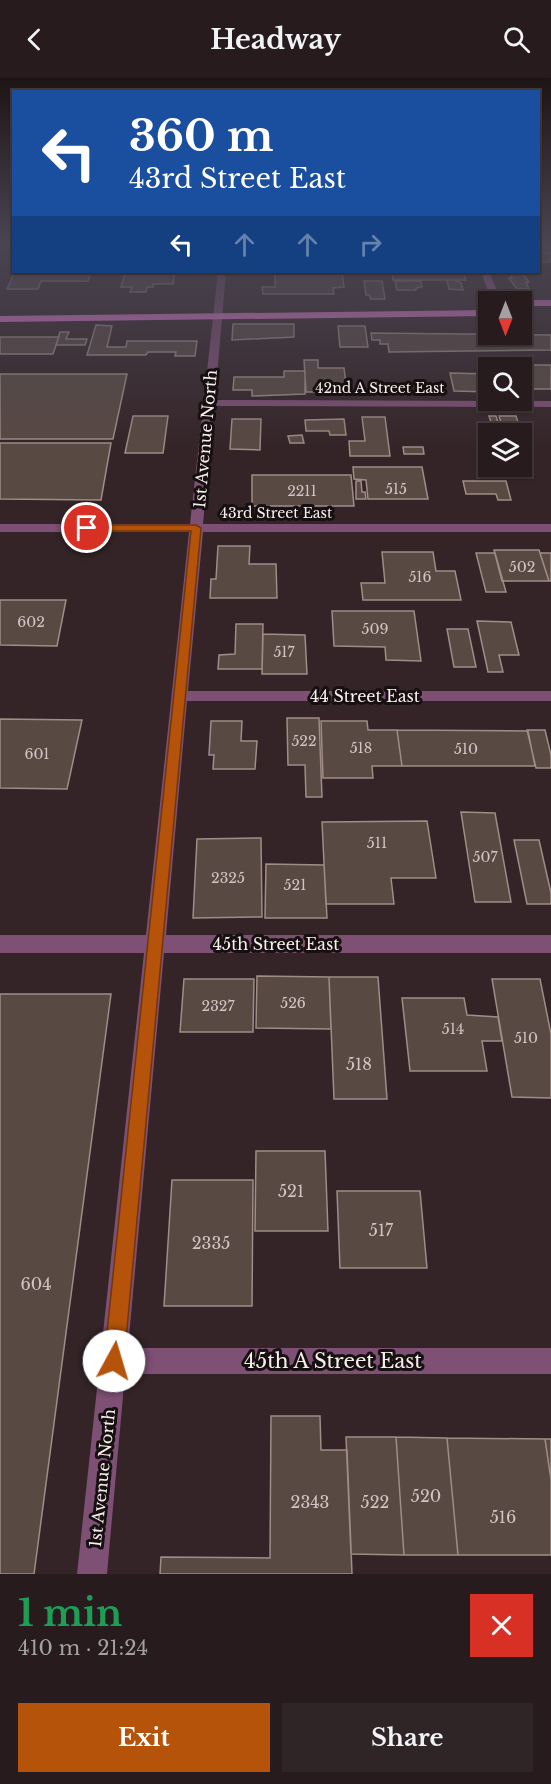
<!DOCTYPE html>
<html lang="en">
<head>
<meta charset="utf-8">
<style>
	body { margin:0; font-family:"Libre Baskerville",serif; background:#2f2426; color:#f1f3f6; height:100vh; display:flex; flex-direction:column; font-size:22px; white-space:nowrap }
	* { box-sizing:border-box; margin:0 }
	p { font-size:20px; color:#a4a1a4 }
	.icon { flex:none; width:33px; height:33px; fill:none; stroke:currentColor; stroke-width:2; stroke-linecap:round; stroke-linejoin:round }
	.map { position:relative; height:1496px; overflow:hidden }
	.sheet { display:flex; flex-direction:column; background:#271b1d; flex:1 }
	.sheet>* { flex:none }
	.guide { position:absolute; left:12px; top:12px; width:528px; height:183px; border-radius:0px; box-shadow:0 2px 4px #0004,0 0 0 2px #43393b; background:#1a4fa0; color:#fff; overflow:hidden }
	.needle { width:39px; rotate:180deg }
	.fabs { position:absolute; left:478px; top:213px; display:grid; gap:12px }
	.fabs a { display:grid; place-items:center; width:54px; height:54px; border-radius:0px; background:#271b1d; box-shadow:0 2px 4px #0004,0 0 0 2px #43393b; font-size:30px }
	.pin { position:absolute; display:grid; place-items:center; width:51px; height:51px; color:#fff; margin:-26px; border:3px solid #fff; border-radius:50%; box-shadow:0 2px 6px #0007 }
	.me { position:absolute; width:66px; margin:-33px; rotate:6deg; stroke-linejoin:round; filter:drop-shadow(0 0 4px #0008) }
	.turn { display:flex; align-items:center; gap:21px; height:126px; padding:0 18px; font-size:27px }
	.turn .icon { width:78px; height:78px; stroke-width:2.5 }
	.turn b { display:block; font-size:42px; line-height:51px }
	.lanes { display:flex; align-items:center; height:57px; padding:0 18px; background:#0003; justify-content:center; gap:30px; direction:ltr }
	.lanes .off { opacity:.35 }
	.round { display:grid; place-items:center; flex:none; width:63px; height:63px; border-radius:0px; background:#2f2426 }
	.overview { display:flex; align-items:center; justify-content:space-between; height:102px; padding:0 18px }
	h1 { font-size:36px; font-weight:700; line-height:45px; color:#1e9e55 }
	.primary-button { display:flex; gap:12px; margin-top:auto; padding:12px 18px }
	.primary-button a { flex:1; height:69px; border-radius:0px; background:#b45309; color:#fff; font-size:24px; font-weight:700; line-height:69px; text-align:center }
	.primary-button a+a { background:#2f2426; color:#f1f3f6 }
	header { display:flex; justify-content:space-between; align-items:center; height:78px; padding:0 18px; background:#271b1d; font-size:27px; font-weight:700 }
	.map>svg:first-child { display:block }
	.building { fill:#594943; stroke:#9f8d86; stroke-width:1.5 }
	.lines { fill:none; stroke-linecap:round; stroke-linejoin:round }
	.street { fill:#7e5074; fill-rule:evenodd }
	.secondary { fill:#ad659f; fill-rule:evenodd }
	.highway { fill:#f281de; fill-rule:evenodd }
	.route { fill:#b45309; stroke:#753606; stroke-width:1.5 }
	.labels { text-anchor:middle; stroke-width:6; stroke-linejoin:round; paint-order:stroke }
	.far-street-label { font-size:14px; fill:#f9eeef; stroke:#171011 }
	.number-label { font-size:14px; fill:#d1c5c4 }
	.street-label { font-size:16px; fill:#f9eeef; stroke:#171011 }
	.near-number-label { font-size:16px; fill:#d1c5c4 }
	.near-street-label { font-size:20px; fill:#f9eeef; stroke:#171011 }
</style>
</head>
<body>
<header><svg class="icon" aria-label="back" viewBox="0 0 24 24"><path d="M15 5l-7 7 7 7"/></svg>Headway<svg class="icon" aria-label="search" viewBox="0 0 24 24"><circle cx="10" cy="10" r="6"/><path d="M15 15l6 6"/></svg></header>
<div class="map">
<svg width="551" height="1496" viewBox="0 0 551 1496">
	<rect width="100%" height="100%" fill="#342427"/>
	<path class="building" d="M538,166H551V174H538Z
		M538,175H551V184H538Z
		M15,194L56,195L91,194L88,203H41L38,211H7Z
		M122,194H175L173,206H153V209H147L146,214H130L132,209H121L125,196H121Z
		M275,194H342L344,209L333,210L334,216H263L262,209H275Z
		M510,194L522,195L529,204H526L529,211H517L509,200H512Z
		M392,195H463L466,202H393Z
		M447,202H455L461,205L463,212L449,211Z
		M364,203H382L385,221H371L369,217H366Z
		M395,203H421L422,209L416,210V212H397Z
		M233,246H294V259L232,262Z
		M96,247L112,248L107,269H126L127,263H197L195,278H175L176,274H148L146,277H87Z
		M338,248H365L368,269H340Z
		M60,254H69L66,261H87L85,267H56Z
		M371,255L551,257V272L389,274L388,266H380V262H372Z
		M0,259H59L53,276H0Z
		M304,282H318V290H344L347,314H306Z
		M516,287H551V311H525L522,290Z
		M284,293H305V316L252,318V312H233L234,299H284Z
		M450,295L489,296V314L454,313Z
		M0,296H127L113,361H0Z
		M133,338H168L163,375H125Z
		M489,338H496L501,354H494Z
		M499,338H516L520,351H503Z
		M362,339H385L390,378H350L349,363H365Z
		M232,341H261L260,372L230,371Z
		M344,341L346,357H330L329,353H306L305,342Z
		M302,357L304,365H290L288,358Z
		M0,365H111L101,422L0,421Z
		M403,369H423L424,376H404Z
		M353,389H422L428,421H368L366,402L354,401Z
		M252,397H351L354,428H252Z
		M356,403H361L362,414H365L366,421H356Z
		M463,403H506L511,422H498L496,416H466Z
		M218,468H250L249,486H276L277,520H210L211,501H216Z
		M494,472H539L549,503H502Z
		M382,474H433L436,493H455L461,522H363L361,505H385Z
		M476,475H495L506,514H486Z
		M540,475H551V503H549Z
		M0,522H66L57,568L0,567Z
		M332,533H414L421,583L386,582L385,569L334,568Z
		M477,543L511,544L519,577H499L503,594H488Z
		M236,546H263L262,591H218L219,577L235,576Z
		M447,551H468L476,589H454Z
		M263,556L305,557L307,596H262Z
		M287,640H319L322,719H306L305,687H288Z
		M0,641L82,642L67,711L0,710Z
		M211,643H242L241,663H257L255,691H213L214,677H209Z
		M321,643H367L368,652H397L402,688H372L373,700H323Z
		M397,652L528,653L535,688H402Z
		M527,652H545L551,677V690H536Z
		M461,734L495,735L511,824H475Z
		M427,743L436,800H391L394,826H326L322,744Z
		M261,760L262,839L193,840L197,761Z
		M514,762H539L551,815V826H527Z
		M266,786L324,787L327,840H265Z
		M257,898L329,899L331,951L256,950Z
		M329,899H378L387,1021H334Z
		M184,901H254L253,954H180Z
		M492,901H540L551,956V1020L512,1019Z
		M0,916H111L34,1496H0Z
		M402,920H464L467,937L498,939L502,963H482L487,993H410Z
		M256,1073H325L328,1153H255Z
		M172,1102H253L252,1228H164Z
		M337,1113H420L427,1190H340Z
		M271,1338H320L321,1372H347L352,1496H160L161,1479L270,1480Z
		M346,1359H396L404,1477L351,1476Z
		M396,1359L447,1360L458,1477H404Z
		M447,1360L545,1361L551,1402V1477H458Z
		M545,1361H551V1402Z"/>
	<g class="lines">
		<path class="street" d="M218,194H226L215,322L551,323V329L214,328L203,446H551V454H203L188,613H551V623H187L166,857H551V875H164L128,1270H551V1296H125L107,1496H77L144,875H0V857H146L189,454H0V446H190Z"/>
		<path class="secondary" d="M481,194H489L502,224H492Z"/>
		<path class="highway" d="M522,222H551V228H522V224H518Z
			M489,232V238L0,244V238Z"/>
	</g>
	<linearGradient id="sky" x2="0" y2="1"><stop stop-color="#1d1415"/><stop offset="0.44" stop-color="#4a4552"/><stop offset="1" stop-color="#4a4552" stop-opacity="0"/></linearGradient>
	<rect width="551" height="375" fill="url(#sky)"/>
	<path class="route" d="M196,447L201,450L124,1283L121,1290L114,1293L107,1290L104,1283L191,453H87L82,450L87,447Z"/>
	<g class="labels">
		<g class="far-street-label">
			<text x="380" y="315">42nd A Street East</text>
			<text x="276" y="440">43rd Street East</text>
		</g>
		<g class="number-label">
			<text x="396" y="416">515</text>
			<text x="302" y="418">2211</text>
			<text x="522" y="494">502</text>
			<text x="420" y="504">516</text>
			<text x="31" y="549">602</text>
			<text x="375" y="556">509</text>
			<text x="284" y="579">517</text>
			<text x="304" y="668">522</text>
			<text x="361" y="675">518</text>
			<text x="466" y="676">510</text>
			<text x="37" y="681">601</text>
			<text x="377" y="770">511</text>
			<text x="485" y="784">507</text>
			<text x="228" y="805">2325</text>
			<text x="295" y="812">521</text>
			<text x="293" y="930">526</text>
			<text x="218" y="933">2327</text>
			<text x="453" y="956">514</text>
			<text x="526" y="965">510</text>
		</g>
		<g class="street-label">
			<text transform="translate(205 361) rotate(-85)" y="6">1st Avenue North</text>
			<text x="365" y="624">44 Street East</text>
			<text x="276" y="872">45th Street East</text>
			<text transform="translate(102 1400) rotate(-84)" y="6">1st Avenue North</text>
		</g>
		<g class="near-number-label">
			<text x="359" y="992">518</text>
			<text x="291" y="1119">521</text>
			<text x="381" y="1158">517</text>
			<text x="211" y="1171">2335</text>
			<text x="36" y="1212">604</text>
			<text x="426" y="1424">520</text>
			<text x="310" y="1430">2343</text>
			<text x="375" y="1430">522</text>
			<text x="503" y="1445">516</text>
		</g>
		<g class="near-street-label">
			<text x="333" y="1290">45th A Street East</text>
		</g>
	</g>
</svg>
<div class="fabs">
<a><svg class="needle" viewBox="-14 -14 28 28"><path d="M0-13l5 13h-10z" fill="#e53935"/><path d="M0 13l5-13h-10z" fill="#a4a1a4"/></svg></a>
<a><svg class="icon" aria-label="search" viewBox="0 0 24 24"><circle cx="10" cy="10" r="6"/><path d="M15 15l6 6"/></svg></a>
<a><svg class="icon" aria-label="layers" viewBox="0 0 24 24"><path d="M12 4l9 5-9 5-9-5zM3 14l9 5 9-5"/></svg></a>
</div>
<div class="pin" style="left:87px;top:450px;background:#d93025"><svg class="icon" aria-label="arrive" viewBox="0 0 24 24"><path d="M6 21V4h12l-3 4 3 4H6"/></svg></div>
<svg class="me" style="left:114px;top:1283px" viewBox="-20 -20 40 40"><circle r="19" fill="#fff"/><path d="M0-13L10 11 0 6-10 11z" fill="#b45309"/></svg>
<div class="guide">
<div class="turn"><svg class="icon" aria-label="left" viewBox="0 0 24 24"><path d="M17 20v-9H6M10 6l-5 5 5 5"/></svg><div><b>360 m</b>43rd Street East</div></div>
<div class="lanes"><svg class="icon" aria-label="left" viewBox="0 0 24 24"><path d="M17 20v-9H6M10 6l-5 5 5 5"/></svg><svg class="icon off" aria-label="ahead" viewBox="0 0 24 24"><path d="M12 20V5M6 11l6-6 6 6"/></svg><svg class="icon off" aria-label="ahead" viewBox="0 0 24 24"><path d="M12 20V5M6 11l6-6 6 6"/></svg><svg class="icon off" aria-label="right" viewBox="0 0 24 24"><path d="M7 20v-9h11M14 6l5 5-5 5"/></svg></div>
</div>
</div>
<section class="sheet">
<div class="overview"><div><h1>1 min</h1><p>410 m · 21:24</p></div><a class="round" style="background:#d93025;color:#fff"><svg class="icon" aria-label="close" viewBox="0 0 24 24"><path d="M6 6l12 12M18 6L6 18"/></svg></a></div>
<div class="primary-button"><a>Exit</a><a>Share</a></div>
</section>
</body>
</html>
